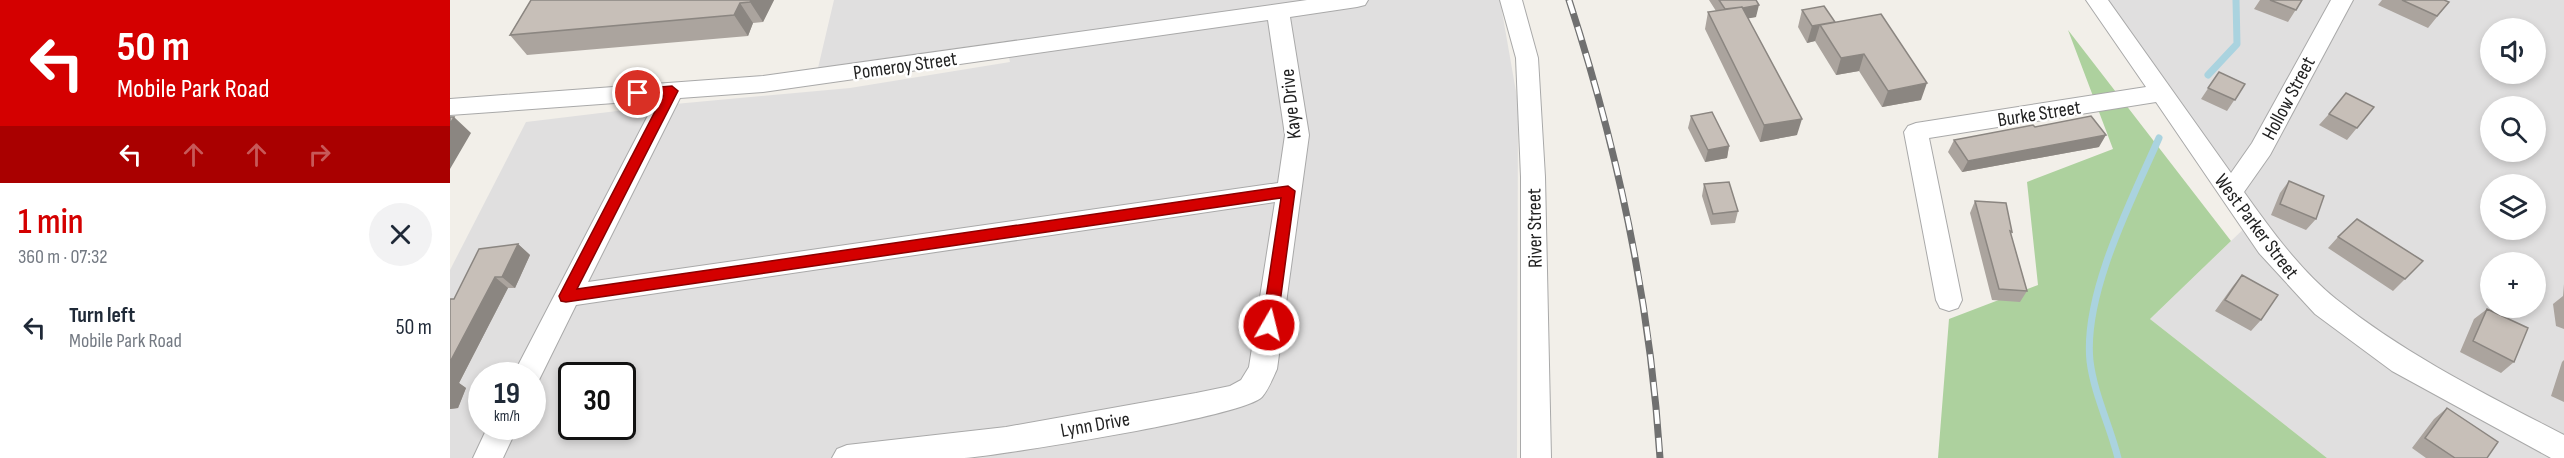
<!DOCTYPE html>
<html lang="en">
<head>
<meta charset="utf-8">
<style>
	body { margin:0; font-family:"Sofia Sans Condensed",sans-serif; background:#f2f2f3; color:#1f2937; height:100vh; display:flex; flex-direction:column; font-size:22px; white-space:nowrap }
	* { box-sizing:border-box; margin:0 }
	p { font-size:20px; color:#747a83 }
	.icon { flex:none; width:33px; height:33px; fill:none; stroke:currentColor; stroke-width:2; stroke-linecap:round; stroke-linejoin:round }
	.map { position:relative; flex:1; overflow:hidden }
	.sheet { display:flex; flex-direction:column; background:#fff; width:450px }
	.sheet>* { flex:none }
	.hud { background:#d40000; color:#fff; overflow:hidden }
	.controls { position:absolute; left:2030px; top:18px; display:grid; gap:12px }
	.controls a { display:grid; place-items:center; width:66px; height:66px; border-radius:50%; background:#fff; box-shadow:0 3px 9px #0003; font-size:30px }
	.speed { position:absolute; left:18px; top:362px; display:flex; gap:12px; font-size:30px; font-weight:700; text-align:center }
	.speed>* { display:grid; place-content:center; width:78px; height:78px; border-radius:50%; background:#fff; box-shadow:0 3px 9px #0003; line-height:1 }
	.speed small { font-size:15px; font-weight:400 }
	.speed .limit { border:3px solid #111; border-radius:9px; background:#fff; color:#111 }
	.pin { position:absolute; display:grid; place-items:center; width:51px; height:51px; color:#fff; margin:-26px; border:3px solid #fff; border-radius:50%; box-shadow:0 2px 6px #0007 }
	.me { position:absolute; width:66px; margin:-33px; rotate:8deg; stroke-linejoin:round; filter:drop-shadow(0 0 4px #0008) }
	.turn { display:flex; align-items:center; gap:21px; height:126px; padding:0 18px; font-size:27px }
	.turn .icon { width:78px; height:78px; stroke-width:2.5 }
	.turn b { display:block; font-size:42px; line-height:51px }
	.lanes { display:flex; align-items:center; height:57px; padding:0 18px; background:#0003; justify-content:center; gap:30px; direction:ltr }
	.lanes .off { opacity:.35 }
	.round { display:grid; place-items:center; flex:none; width:63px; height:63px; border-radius:32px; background:#f2f2f3 }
	.headline { display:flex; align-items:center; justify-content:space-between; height:102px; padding:0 18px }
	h1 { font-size:36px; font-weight:600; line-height:45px; color:#d40000 }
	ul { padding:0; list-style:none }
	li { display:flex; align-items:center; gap:18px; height:84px; padding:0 18px }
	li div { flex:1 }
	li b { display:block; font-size:22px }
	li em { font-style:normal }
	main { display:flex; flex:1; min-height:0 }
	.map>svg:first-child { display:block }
	.residential { fill:#e0dfdf; fill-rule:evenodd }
	.forest { fill:#add19e }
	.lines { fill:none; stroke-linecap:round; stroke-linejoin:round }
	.stream { stroke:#aad3df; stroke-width:7 }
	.minor-casing { stroke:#a9a9a9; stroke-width:2 }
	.minor { fill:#fff; fill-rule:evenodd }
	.rail-casing { stroke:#707070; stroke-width:7 }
	.rail { stroke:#fff; stroke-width:4.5; stroke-dasharray:14; stroke-linecap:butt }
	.wall { fill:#aba49e }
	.shaded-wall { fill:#8b8681 }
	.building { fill:#c7bfb8; stroke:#8b8681; stroke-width:1.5 }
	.route { fill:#d40000; stroke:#8a0000; stroke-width:1.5 }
	.labels { text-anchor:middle; stroke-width:5; stroke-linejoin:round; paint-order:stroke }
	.street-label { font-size:20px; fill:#222; stroke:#fff }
</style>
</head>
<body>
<main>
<section class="sheet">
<div class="hud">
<div class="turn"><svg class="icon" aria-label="left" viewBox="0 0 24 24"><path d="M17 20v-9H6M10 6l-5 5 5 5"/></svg><div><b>50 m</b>Mobile Park Road</div></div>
<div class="lanes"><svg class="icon" aria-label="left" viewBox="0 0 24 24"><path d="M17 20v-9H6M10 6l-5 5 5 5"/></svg><svg class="icon off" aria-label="ahead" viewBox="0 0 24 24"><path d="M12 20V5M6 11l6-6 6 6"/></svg><svg class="icon off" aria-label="ahead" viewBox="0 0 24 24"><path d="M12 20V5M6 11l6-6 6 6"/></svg><svg class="icon off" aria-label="right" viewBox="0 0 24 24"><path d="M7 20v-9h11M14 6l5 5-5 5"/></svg></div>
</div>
<div class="headline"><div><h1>1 min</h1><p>360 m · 07:32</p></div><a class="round"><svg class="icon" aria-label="close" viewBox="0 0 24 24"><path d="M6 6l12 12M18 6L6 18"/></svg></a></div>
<ul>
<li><svg class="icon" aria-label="left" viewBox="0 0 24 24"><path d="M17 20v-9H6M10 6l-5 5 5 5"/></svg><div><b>Turn left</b><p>Mobile Park Road</p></div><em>50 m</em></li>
</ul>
</section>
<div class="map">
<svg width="2114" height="458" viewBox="0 0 2114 458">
	<rect width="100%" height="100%" fill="#f2efe9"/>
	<path class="residential" d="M384,0H1050L1068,103L1067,458H0V270L76,122L225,104L400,88L560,62L555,41L368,68ZM32,375H82V426H32ZM122,375H172V426H122Z
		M1655,0H2114V458H1877L1700,319L1807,216ZM2040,28H2085V74H2040ZM2040,106H2085V152H2040ZM2040,184H2085V230H2040ZM2040,262H2085V308H2040Z"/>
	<path class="forest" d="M1618,30L1781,241L1700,319L1877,458H1488L1499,319L1588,285L1577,182L1663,149Z"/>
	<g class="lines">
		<path class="stream" d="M1758,75L1787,44L1786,0
			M1668,458C1660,426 1644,394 1640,361C1633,294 1682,199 1709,138"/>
		<g class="minor-casing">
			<path id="minor" d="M857,0H918L915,5L907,7L840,17L859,135L827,369C823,378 818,390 812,397C793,417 553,455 514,458C471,458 426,458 382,458L387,449L397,445L556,427L746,393L780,386L791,380L799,367L825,202L126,305L87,384L82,385V375H63L206,100L0,115V99L313,76ZM818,20L835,135L828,183L138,282L230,98L313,92Z
				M1050,0H1072L1088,58L1095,177L1101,458H1071V177L1066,58Z
				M1636,0H1658L1781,173L1802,143L1881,0H1903L1820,155L1794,192C1821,230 1850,270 1886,299C1956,355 2035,394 2114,435V458H2101L1942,371L1865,314L1809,253L1706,102L1479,138L1512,300L1508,308L1499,311L1490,308L1486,300L1454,132L1458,126L1466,123L1696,87Z
				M38,426H68L53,458H23Z"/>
		</g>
		<use href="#minor" class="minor"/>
		<g class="rail-casing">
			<path id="rail" d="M1119,0C1168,150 1200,300 1210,458"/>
		</g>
		<use href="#rail" class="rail"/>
	</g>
	<path class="wall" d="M81,0H324L313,22L303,23L298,36L77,55L60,35Z
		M1259,0H1306V17L1298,18L1347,135L1310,142L1255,29L1258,12L1266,11Z
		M1810,0H1852L1838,22L1804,9Z
		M1932,0H1994L1999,2L1978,28L1928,5Z
		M1352,10L1384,22L1471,100L1432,107L1409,71L1386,75L1365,41L1357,43L1348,27Z
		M1769,72L1795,84L1777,111L1751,99Z
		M1924,107L1897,140L1869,125L1879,114Z
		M1241,116L1279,146L1277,158L1255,162L1238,128Z
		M1585,127L1649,147L1512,172L1498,152L1504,140Z
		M1839,181L1866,219L1856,230L1821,215L1830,193Z
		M1254,184L1288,211L1285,223L1261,225L1252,196Z
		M1525,201L1562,232L1561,234L1577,291L1570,302L1542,300L1520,213Z
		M1888,237L1973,261L1943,291L1878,248Z
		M68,244L80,255L65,288H58L9,383L16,388L8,408L0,409V299H4Z
		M1792,275L1811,320L1801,331L1765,311L1783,286Z
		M2114,284V329L2106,326L2103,304L2113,296Z
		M2037,309L2064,362L2051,373L2010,352L2024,319Z
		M2114,360V402L2101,396L2112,362Z
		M1997,408L2037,458H1976L1962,448L1984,419Z"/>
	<path class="shaded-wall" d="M301,0H324L313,22L300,2Z
		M290,3L303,23L298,36L284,15Z
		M1309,5L1306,17L1274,23L1276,11Z
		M1370,25L1365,41L1357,43L1362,26Z
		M1414,54L1409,71L1386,75L1391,58Z
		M1477,83L1471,100L1432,107L1438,91Z
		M4,117L21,133L0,169V124Z
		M1352,119L1347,135L1310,142L1314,125Z
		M1656,135L1649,147L1512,172L1518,161Z
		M1279,146L1277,158L1255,162L1258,150Z
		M68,244L80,255L65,288L52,277Z
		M45,277L58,288L9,383L16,388L8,408L0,409V362Z"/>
	<path class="building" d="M81,0H301L300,2L290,3L284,15L60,35Z
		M1269,0H1306L1309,5L1293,8L1292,7L1275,9Z
		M1820,0H1852L1846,10Z
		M1952,0H1994L1999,2L1987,16Z
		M1374,6L1385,22L1362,26L1352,10Z
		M1292,7L1352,119L1314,125L1258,12Z
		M1431,14L1477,83L1438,91L1414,54L1391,58L1370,25Z
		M1769,72L1795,84L1785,100L1758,88Z
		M1896,93L1924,107L1907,128L1879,114Z
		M1262,112L1279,146L1258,150L1241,116Z
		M1641,116L1656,135L1518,161L1504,140L1583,125L1585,127Z
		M0,117H4L0,124Z
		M1839,181L1874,196L1866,219L1830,204Z
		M1279,182L1288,211L1263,214L1254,184Z
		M1525,201L1556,203L1562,232L1560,231L1577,291L1549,289Z
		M1907,219L1973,261L1955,279L1888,237Z
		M68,244L52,277H45L0,362V299H4L29,249Z
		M1792,275L1828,295L1811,320L1775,300Z
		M2037,309L2078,328L2064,362L2023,341Z
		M1997,408L2048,442L2037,458H2005L1975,438Z"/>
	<path class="route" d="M222,86L228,91L127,289L838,186L845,191L827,325L819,331L812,325L831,198L116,302L111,301L109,296L213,96L188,97L181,93L188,89Z"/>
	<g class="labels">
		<g class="street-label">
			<text transform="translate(455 65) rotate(-8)" y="7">Pomeroy Street</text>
			<text transform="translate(1838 98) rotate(-62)" y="7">Hollow Street</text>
			<text transform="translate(840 104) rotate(-96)" y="7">Kaye Drive</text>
			<text transform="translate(1589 113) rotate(-9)" y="7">Burke Street</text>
			<text transform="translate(1807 226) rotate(53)" y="7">West Parker Street</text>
			<text transform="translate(1084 228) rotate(-91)" y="7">River Street</text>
			<text transform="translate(645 424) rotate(-10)" y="7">Lynn Drive</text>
		</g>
	</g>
</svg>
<div class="controls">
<a><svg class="icon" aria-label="sound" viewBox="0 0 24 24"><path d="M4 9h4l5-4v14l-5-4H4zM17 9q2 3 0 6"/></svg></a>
<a><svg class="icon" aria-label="search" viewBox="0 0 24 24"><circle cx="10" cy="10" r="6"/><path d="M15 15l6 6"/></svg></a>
<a><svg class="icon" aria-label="layers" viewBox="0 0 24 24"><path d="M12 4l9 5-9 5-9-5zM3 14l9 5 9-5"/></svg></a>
<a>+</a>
</div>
<div class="speed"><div>19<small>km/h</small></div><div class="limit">30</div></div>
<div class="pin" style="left:188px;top:93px;background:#d93025"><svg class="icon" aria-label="arrive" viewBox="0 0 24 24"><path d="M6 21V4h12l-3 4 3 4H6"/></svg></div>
<svg class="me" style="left:819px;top:325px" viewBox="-20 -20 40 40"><circle r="17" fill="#d40000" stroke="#fff" stroke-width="3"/><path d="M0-11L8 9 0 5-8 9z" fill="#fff"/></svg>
</div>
</main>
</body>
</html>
